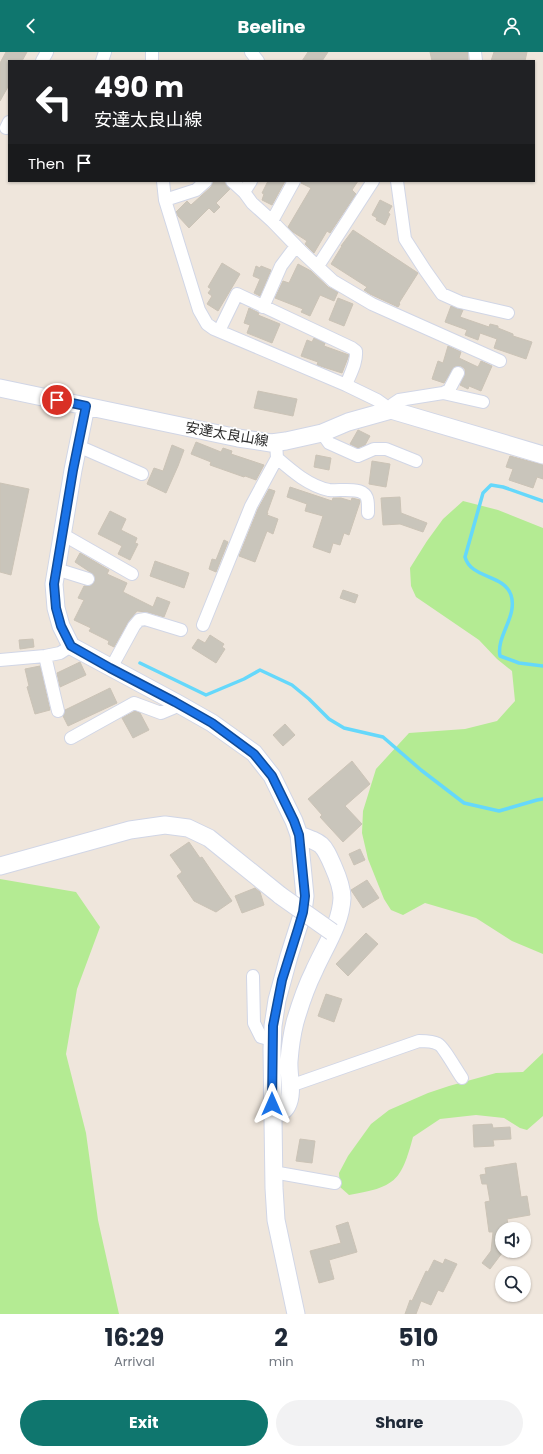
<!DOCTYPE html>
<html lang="en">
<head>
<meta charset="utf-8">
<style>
	body { margin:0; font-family:Poppins,"Noto Sans JP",sans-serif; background:#f2f2f3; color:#1f2937; height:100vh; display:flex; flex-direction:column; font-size:15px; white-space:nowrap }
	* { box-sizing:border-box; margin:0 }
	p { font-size:13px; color:#747a83 }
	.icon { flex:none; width:22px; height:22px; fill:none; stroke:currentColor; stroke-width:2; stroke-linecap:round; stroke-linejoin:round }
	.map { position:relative; height:1262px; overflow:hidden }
	.sheet { display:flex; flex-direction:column; background:#fff; flex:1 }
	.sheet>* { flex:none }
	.guide { position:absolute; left:8px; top:8px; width:527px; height:122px; border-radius:0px; box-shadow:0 1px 3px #0004; background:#202124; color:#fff; overflow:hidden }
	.tools { position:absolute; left:495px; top:1170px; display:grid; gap:8px }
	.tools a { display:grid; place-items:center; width:36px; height:36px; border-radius:50%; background:#fff; box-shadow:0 1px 3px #0004; font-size:20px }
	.pin { position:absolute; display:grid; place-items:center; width:34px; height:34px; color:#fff; margin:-17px; border:2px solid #fff; border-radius:50%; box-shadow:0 1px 4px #0007 }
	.me { position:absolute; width:44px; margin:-22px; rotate:0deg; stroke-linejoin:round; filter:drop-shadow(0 0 3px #0008) }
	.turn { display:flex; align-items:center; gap:14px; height:84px; padding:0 20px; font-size:18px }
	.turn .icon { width:52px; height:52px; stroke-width:2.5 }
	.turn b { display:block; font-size:28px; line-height:34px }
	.then { display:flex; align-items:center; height:38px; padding:0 20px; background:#0003; gap:8px; font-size:15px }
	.eta { display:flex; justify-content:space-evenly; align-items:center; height:68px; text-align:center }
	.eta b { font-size:24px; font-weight:700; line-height:28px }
	.primary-button { display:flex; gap:8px; margin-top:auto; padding:8px 20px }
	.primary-button a { flex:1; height:46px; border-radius:24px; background:#0f766e; color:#fff; font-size:16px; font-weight:700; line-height:46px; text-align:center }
	.primary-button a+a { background:#f2f2f3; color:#1f2937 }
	header { display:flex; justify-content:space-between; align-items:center; height:52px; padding:0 20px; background:#0f766e; color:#fff; font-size:18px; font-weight:700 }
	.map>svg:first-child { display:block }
	.green { fill:#b4eb93 }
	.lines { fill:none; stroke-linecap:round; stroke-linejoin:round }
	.stream { stroke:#65d8fb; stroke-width:3.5 }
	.building { fill:#c9c5bb; stroke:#cbc3b6 }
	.street-casing { stroke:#d1d6e6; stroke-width:14 }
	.secondary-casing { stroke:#d1d6e6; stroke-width:19 }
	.street { stroke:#fff; stroke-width:12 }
	.secondary { stroke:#fff; stroke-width:17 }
	.secondary-bridge-casing { stroke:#d1d6e6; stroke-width:19; stroke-linecap:butt }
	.secondary-bridge { stroke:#fff; stroke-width:17 }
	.route-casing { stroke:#114b97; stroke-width:10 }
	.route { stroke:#1a73e8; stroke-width:7 }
	.labels { text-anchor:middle; stroke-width:3.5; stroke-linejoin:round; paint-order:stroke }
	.street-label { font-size:14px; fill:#2c2c2c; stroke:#fff }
</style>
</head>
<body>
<header><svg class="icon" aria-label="back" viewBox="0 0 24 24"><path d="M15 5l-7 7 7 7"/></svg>Beeline<svg class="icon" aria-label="person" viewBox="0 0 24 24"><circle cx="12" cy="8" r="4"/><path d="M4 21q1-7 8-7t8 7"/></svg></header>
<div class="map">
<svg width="543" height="1262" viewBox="0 0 543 1262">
	<rect width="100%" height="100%" fill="#efe6dc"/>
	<path class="green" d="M463,449L498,458L543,476V902L512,889L476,866L425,851L403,863L391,858L384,847L368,807L362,781L363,759L376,717L409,681L465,677L497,669L515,649L512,619L497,607L479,588L416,545L411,534L410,516L427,489L443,467Z
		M0,827L76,840L100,875L77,937L66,1002L86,1081L98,1168L119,1262H0Z
		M543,1001V1064L527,1078L520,1076L504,1066L476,1063L440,1067L413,1085C401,1130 395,1135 349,1143L340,1135L339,1121L348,1104L371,1072L389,1058L428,1041L449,1034L496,1021L523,1020Z"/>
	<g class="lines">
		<path class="stream" d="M543,449L503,435L491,433L483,441L465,505C471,527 504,522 511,543C518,564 496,584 500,604L519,611L543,614
			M140,611L206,643L244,627L260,618L292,633L309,647L329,667L344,676L383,685L421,718L464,751L499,759L537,748L543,747"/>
	</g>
	<path class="building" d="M6,0H27L22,9H9V33L0,49V11Z
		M308,0H328L322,9H302Z
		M430,0H468V9H432Z
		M494,0H527L525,9H491Z
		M214,129H223L230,137L216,151L220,155L214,161L209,156L189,176L178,164L176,160L187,149L191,153L211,135Z
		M268,129H285L272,153L262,148L264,142L262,141Z
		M301,129H358L352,138L356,142L330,181L327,179L314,201L305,192L307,189L293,180L288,175L311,136L301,131Z
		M380,148L392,154L388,161L390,162L385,173L376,168L377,166L372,163Z
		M353,178L418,221L399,251L400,252L398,255L370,242L364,238L367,235L331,212L342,194H341Z
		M222,211L240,222L218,259L207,252L212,244L208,241L211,237L208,235Z
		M298,212L311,219L328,235L338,240L334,249L320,243L310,264L301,260L303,257L275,246L283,229L289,231Z
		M256,214L260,216L261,214L271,218L260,244L254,241L260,227L253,224Z
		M338,246L353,252L344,274L329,268Z
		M451,254L463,258L460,265L489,275L490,272L498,274V276L513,282V284L532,290L526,307L494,296L497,287L480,281L478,288L465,283L467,278L445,270Z
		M249,256L259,261L258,263L280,272L272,291L247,281L250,273L244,271Z
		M314,286L325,291L324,294L349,303L342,321L317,313L318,310L301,304L307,288L312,290Z
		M448,294L461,300L459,306L478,315L481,309L492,314L481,339L469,334L468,337L460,333L465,321V317L461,314L454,315L444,331L432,327L438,309L443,311Z
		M258,339L297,347L293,364L254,356Z
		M358,378L370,384L365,393L358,396L350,392Z
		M196,390L221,400L223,396L232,399L231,402L264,413L256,428L245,424L244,425L210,413L211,410L191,402Z
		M172,393L184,398L178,414L166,441L147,432L154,416L163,419Z
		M316,403L331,406L329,418L314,415Z
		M510,404L543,413V427L537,425L533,436L509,428L513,417L506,415Z
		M372,409L390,412L386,435L369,432Z
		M0,431L29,437L11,523L0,520Z
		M290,435L332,449L333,446H341L351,449L352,446L360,448V450L349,483L344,481L340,493L333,491L330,501L313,495L323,464L305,459L307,452L287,445Z
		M269,437L275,439L267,461H268L267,463L278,467L273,482L267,479L255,510L239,504L258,457Z
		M400,445L401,461L427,471L423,480L400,472L383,473L381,446Z
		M110,459L126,467L121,478L137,486L135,491L138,492L130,508L118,502L122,494L98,482Z
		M224,488L228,490L216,520L209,517L212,507L216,508Z
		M80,501L109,518L107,522L127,531L123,540L153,555L157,545L170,550L164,565L147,560L137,559L128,570L114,595L108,592L109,589L89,579L91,576L74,568L84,548L78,546L84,534H90L95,529L93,522L75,510Z
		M155,509L189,521L184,536L150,524Z
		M343,538L358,543L355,551L340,546Z
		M210,583L224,592L222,595L225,597L216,611L192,596L198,587L205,591Z
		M33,587L34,595L20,597L19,588Z
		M80,610L86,623L60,635L57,621Z
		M40,614L50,658L35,662L27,635L29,634L25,617Z
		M110,636L117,651L68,674L63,664L65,658Z
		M135,659L140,661L149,678L133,686L122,666Z
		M285,672L295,683L283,694L273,683Z
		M352,709L370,732L345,754L362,772L343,790L320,765L322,763L308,747Z
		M189,790L200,806L202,805L232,849L216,860L194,849L177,824L182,820L170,803Z
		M360,797L365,808L354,813L349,802Z
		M367,828L379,846L363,856L351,838Z
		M255,836L260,840L264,853L242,861L235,844Z
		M366,881L378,892L348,924L336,912Z
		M326,942L342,947L334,970L318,964Z
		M492,1072L493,1076L510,1075L511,1087L493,1088L494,1094L474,1095L473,1073Z
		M300,1087L315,1089L312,1111L296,1109Z
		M516,1111L521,1145L527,1144L530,1163L507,1167L509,1177H502V1201L490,1217L482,1211L491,1199L493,1180H489L485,1150L490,1149L487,1132H482L480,1123L486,1122L485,1116Z
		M348,1170L357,1200L329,1208L334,1227L319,1231L310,1199L341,1191L336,1174Z
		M445,1207L457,1212L443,1240L438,1238L431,1253L421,1249L416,1262H405L410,1248L412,1249L426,1219L428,1220L434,1208L443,1212Z"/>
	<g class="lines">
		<g class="street-casing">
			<path id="street" d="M152,0V9
				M251,0L258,9
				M475,0L476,9
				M42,9L47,0
				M102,9L105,0
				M6,76L9,70
				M163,129L165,148L199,258L207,272L214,277L346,333L377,348L391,358L393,352L399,348L443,341L483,350
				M232,129L244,140L252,151L272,169L302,200L333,229L372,252L500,309
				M397,129L405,187L425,218L442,242L460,250L508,261
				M244,140L251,129
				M165,148L196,138L206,129
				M272,169L294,129
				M318,214L373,129
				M263,255L281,214L296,194
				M219,279L237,242L352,296L356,299C357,311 350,322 346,333
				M443,341L449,338L458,321
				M322,381L329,391L358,404L374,397H386L416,409
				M78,394L142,422
				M277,406C292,419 309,434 329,438C338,439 356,436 363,441C369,444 368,455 368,461
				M62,482L132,522
				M56,517L88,527
				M203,573L251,454L277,406L276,391
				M45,604L58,659
				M0,608L45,604L60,601L71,594
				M111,616L134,574L139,568L145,567L181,578
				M71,686L134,651L161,661L173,656L178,651
				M253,924L254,971L261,985L272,988
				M290,1034L419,989C425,989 433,989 438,992C443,994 457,1019 462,1026
				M273,1120L335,1131"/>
		</g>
		<g class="secondary-casing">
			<path id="secondary" d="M0,336L238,386L271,391L286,389L322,381L348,370L391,358L543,403
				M86,354L73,418L54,532L56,556L61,574L71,594L175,650L212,671L254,701L272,724L294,769L299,783L305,844L303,860L289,904L277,948L273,974L272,997L274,1136L276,1168L296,1262
				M0,814L130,778L165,773L188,776L209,786L281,844
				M272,1063C278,1061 284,1060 287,1054C294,1041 288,1023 289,1009C290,996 292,982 295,970C300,953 306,935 314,919C324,896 341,872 342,846C342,836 337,823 333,814C323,791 322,791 299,783"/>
		</g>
		<use href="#street" class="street"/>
		<use href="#secondary" class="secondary"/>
		<g class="secondary-bridge-casing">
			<path id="secondary-bridge" d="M281,844L332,880"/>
		</g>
		<use href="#secondary-bridge" class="secondary-bridge"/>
	</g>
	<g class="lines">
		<g class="route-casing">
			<path id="route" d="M57,348L86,354L73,418L54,532L56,556L61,574L71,594L110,616L175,650L212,671L254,702L272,724L294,769L299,783L305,844L303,860L298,877L282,928L273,974L272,1052"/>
		</g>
		<use href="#route" class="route"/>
	</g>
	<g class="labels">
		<g class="street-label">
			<text transform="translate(227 382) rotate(10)" y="5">安達太良山線</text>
		</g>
	</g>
</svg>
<div class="tools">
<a><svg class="icon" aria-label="sound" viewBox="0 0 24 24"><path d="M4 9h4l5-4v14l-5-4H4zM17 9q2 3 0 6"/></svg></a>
<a><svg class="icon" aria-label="search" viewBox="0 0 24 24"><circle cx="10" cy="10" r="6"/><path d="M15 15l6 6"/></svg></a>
</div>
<div class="pin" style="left:57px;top:348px;background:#d93025"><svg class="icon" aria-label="arrive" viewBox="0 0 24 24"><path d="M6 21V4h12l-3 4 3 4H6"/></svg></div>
<svg class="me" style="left:272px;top:1052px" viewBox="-20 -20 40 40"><path d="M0-17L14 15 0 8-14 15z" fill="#1a73e8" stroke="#fff" stroke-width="4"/></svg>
<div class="guide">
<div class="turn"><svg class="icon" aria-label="left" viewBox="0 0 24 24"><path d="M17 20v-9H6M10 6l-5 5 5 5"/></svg><div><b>490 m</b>安達太良山線</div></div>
<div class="then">Then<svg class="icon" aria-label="arrive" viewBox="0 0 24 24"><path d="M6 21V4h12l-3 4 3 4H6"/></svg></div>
</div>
</div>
<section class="sheet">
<div class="eta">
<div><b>16:29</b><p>Arrival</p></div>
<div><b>2</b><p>min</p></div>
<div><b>510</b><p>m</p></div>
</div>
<div class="primary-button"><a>Exit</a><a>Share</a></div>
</section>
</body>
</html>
